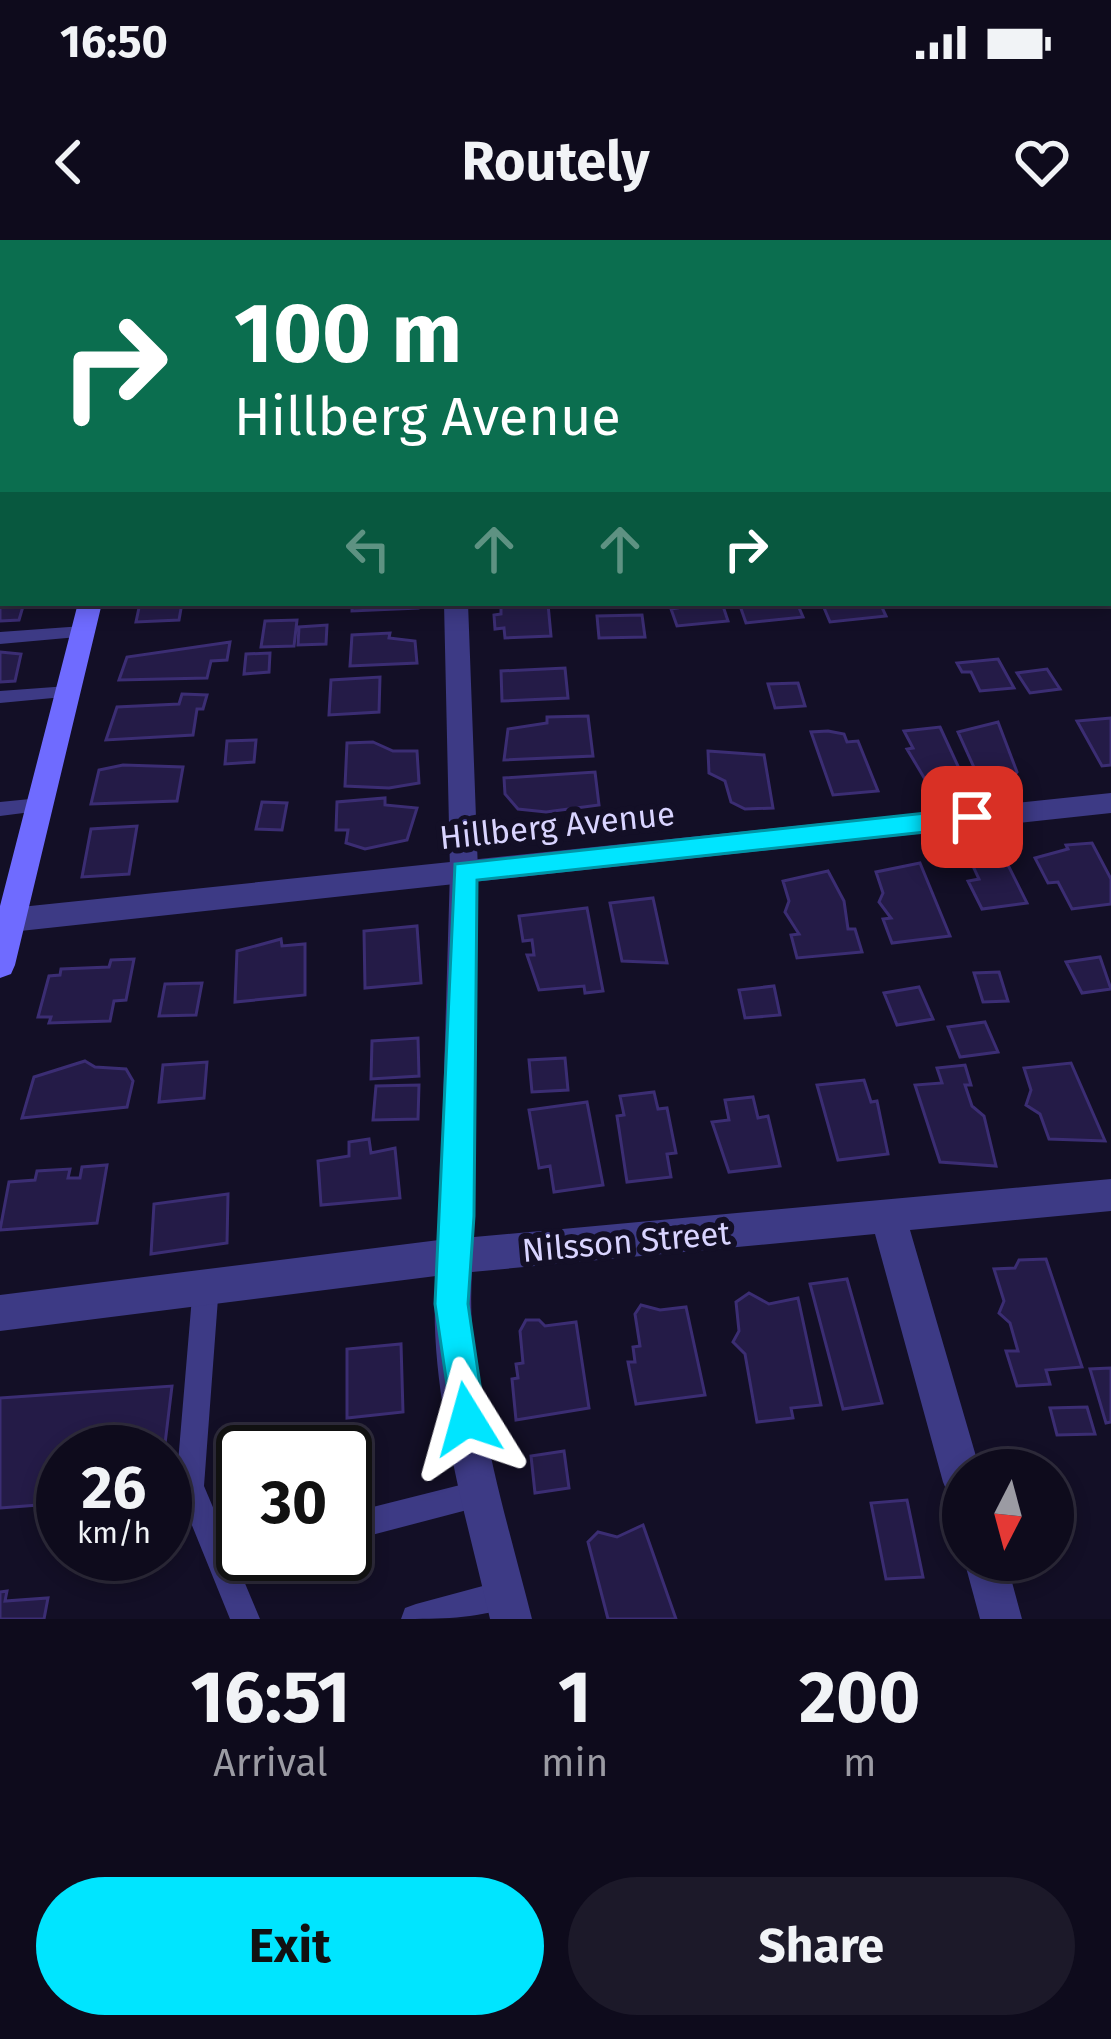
<!DOCTYPE html>
<html lang="en">
<head>
<meta charset="utf-8">
<style>
	body { margin:0; font-family:"Fira Sans",sans-serif; background:#1c1929; color:#f1f3f6; height:100vh; display:flex; flex-direction:column; font-size:45px; white-space:nowrap }
	* { box-sizing:border-box; margin:0 }
	p { font-size:39px; color:#9b9ba3 }
	.icon { flex:none; width:66px; height:66px; fill:none; stroke:currentColor; stroke-width:2; stroke-linecap:round; stroke-linejoin:round }
	.map { position:relative; height:1379px; overflow:hidden }
	.drawer { display:flex; flex-direction:column; background:#0e0b1c; flex:1 }
	.drawer>* { flex:none }
	.guide { position:absolute; left:0px; top:0px; width:1113px; height:366px; box-shadow:0 6px 18px #0003,0 0 0 3px #2e2b3b; background:#0b6e4f; color:#fff; overflow:hidden }
	.needle { width:78px; rotate:186deg }
	.fabs { position:absolute; left:942px; top:1209px; display:grid; gap:24px }
	.fabs a { display:grid; place-items:center; width:132px; height:132px; border-radius:50%; background:#0e0b1c; box-shadow:0 6px 18px #0003,0 0 0 3px #2e2b3b; font-size:60px }
	.speed { position:absolute; left:36px; top:1185px; display:flex; gap:24px; font-size:60px; font-weight:700; text-align:center }
	.speed>* { display:grid; place-content:center; width:156px; height:156px; border-radius:50%; background:#0e0b1c; box-shadow:0 6px 18px #0003,0 0 0 3px #2e2b3b; line-height:1 }
	.speed small { font-size:30px; font-weight:400 }
	.speed .limit { border:6px solid #111; border-radius:18px; background:#fff; color:#111 }
	.pin { position:absolute; display:grid; place-items:center; width:102px; height:102px; color:#fff; margin:-51px; border-radius:24px; box-shadow:0 6px 18px #0006 }
	.me { position:absolute; width:132px; margin:-66px; rotate:352deg; stroke-linejoin:round; filter:drop-shadow(0 0 9px #0008) }
	.turn { display:flex; align-items:center; gap:42px; height:252px; padding:0 36px; font-size:54px }
	.turn .icon { width:156px; height:156px; stroke-width:2.5 }
	.turn b { display:block; font-size:84px; line-height:102px }
	.lanes { display:flex; align-items:center; height:114px; padding:0 36px; background:#0003; justify-content:center; gap:60px; direction:ltr }
	.lanes .off { opacity:.35 }
	.eta { display:flex; justify-content:space-evenly; align-items:center; height:204px; text-align:center }
	.eta b { font-size:72px; font-weight:700; line-height:84px }
	.cta { display:flex; gap:24px; margin-top:auto; padding:24px 36px }
	.cta a { flex:1; height:138px; border-radius:72px; background:#00e5ff; color:#111; font-size:48px; font-weight:700; line-height:138px; text-align:center }
	.cta a+a { background:#1c1929; color:#f1f3f6 }
	.status { display:flex; justify-content:space-between; align-items:center; height:84px; padding:0 60px; background:#0e0b1c; direction:ltr }
	.status svg { height:33px; fill:currentColor }
	header { display:flex; justify-content:space-between; align-items:center; height:156px; padding:0 36px; background:#0e0b1c; font-size:54px; font-weight:700 }
	.map>svg:first-child { display:block }
	.building { fill:#241b47; stroke:#3b2d73; stroke-width:3 }
	.lines { fill:none; stroke-linecap:round; stroke-linejoin:round }
	.service { fill:#3d3a85; fill-rule:evenodd }
	.minor { fill:#3d3a85; fill-rule:evenodd }
	.tertiary { fill:#3d3a85; fill-rule:evenodd }
	.secondary { fill:#6f6bff; fill-rule:evenodd }
	.route { fill:#00e5ff; stroke:#0095a6; stroke-width:3 }
	.labels { text-anchor:middle; stroke-width:12; stroke-linejoin:round; paint-order:stroke }
	.street-label { font-size:33px; fill:#d9d4ff; stroke:#130f26 }
</style>
</head>
<body>
<div class="status"><b>16:50</b><svg viewBox="0 0 49 12"><path d="M0 12V9h3v3zM5 12V6h3v6zM10 12V3h3v9zM15 12V0h3v12zM26 1h20v11H26zM47 4h2v5h-2z"/></svg></div>
<header><svg class="icon" aria-label="back" viewBox="0 0 24 24"><path d="M15 5l-7 7 7 7"/></svg>Routely<svg class="icon" aria-label="heart" viewBox="0 0 24 24"><path d="M12 20l-8-8c-3-5 5-10 8-4 3-6 11-1 8 4z"/></svg></header>
<div class="map">
<svg width="1111" height="1379" viewBox="0 0 1111 1379">
	<rect width="100%" height="100%" fill="#130f26"/>
	<path class="building" d="M0,357L3,363H24L19,380L0,381Z
		M140,363H182L179,380L136,382Z
		M352,363H418V368L352,371Z
		M675,363H722L728,381L677,386L671,369L677,368Z
		M739,363H797L803,377L746,383Z
		M822,363H880L886,376L830,382Z
		M548,364L551,396L505,398L504,388L495,389L494,375L501,374V366Z
		M642,375L645,397L599,398L597,376Z
		M297,380L294,406L261,407L265,381Z
		M327,385L326,404L298,405L299,387Z
		M390,393L389,398L415,401L417,423L350,426L352,395Z
		M230,402L227,420L211,421L207,438L119,440L127,417Z
		M0,412L21,414L15,441L0,442Z
		M270,413L269,432L244,434L246,414Z
		M998,419L1014,448L980,451L971,432H962L957,423Z
		M565,428L568,458L502,461L501,431Z
		M1047,429L1060,449L1030,453L1017,433Z
		M380,437L379,472L329,475L331,440Z
		M798,443L805,466L775,468L768,444Z
		M182,454L207,455L203,469H197L193,495L106,500L117,467L179,464Z
		M588,476L593,516L504,520L508,489L547,483V477Z
		M1111,478V525L1102,526L1077,481Z
		M998,482L1017,532L1010,541L981,543L958,492Z
		M940,487L963,537L926,541L907,509L913,508L904,491Z
		M828,491L844,494L847,502L858,501L878,551L833,555L811,492Z
		M256,500L254,522L225,524L227,501Z
		M373,502L393,511H417L419,543L389,548L345,546L347,503Z
		M708,511L764,515L773,568L745,569L731,562L725,541L709,533Z
		M123,525L183,527L177,561L91,564L99,530Z
		M595,532L599,565L546,572L518,569L505,554L504,538Z
		M385,558V565L417,568L407,600L365,609L346,603L348,590H336L337,562Z
		M262,562L287,563L282,590L256,589Z
		M137,586L129,634L82,637L91,589Z
		M1092,603L1111,639V664L1072,669L1058,642L1048,643L1035,618L1068,609L1066,605Z
		M1005,619L1027,663L982,669L968,641L979,639L972,624Z
		M920,623L950,696L892,703L883,679L891,678L879,662L883,653L876,632Z
		M828,631L844,661L848,689H855L862,712L797,718L791,695L799,694L785,672L789,661L783,641Z
		M653,658L667,723L622,721L610,663Z
		M587,668L603,751L585,753L584,746L539,750L527,715H534L532,700L523,701L519,676Z
		M417,686L421,743L365,748L364,691Z
		M281,699L282,706L305,704V755L235,762L237,711Z
		M1100,717L1111,749L1082,753L1066,722Z
		M134,719L126,760L114,761L110,781L49,783L51,777H38L49,736L60,735L61,729L109,727L111,720Z
		M999,732L1008,761L983,762L974,733Z
		M202,743L196,775L159,776L165,744Z
		M774,746L780,775L745,778L739,750Z
		M919,747L933,779L897,785L884,753Z
		M985,782L998,812L960,817L948,787Z
		M418,798L419,836L371,839L372,801Z
		M565,818L568,850L532,852L529,820Z
		M85,821L95,827L126,829L133,841L127,867L22,878L34,837Z
		M207,822L204,858L159,862L163,825Z
		M1071,823L1105,901L1049,899L1040,874L1026,865L1031,850L1024,828Z
		M965,825L971,845H965L972,866L984,876L996,926L940,922L915,845L942,843L937,828Z
		M864,840L871,862L877,861L888,914L838,920L817,845Z
		M419,845L418,879L373,880L376,846Z
		M654,852L658,869L667,868L676,913L667,914L671,937L627,942L617,876L624,875L620,856Z
		M753,857L758,878L768,876L780,926L729,932L712,882L729,880L725,860Z
		M587,862L603,945L554,952L550,926L539,928L529,870Z
		M369,899L371,913L395,908L400,958L321,965L318,921L349,916V902Z
		M107,925L97,983L0,990L9,942L35,940L37,931L70,929L68,938H80L82,927Z
		M228,954L227,1003L151,1014L154,964Z
		M1046,1019L1082,1127L1046,1130L1050,1144L1017,1146L1006,1111H1018L1010,1083L999,1073L1004,1061L994,1029L1015,1028L1019,1020Z
		M847,1039L882,1163L843,1169L810,1044Z
		M749,1053L769,1064L798,1058L821,1165L791,1168L793,1178L757,1182L745,1114L733,1102L739,1091L736,1062Z
		M641,1065L660,1070L686,1067L705,1155L636,1164L628,1122H635L633,1107L640,1106L635,1074Z
		M526,1080H539L545,1086L576,1082L589,1168L516,1180L512,1139L518,1138L516,1124L523,1123L520,1091Z
		M401,1104L403,1172L347,1178V1109Z
		M1111,1128V1182L1106,1183L1090,1129Z
		M172,1146L164,1212H63V1263L0,1268V1158Z
		M1087,1167L1095,1194L1057,1195L1050,1168Z
		M564,1211L569,1248L535,1253L531,1216Z
		M907,1260L923,1337L886,1339L871,1263Z
		M643,1285L676,1379H608L588,1302L598,1292L617,1297Z
		M7,1351L5,1361L48,1358L44,1379H0V1352Z"/>
	<g class="lines">
		<path class="service" d="M83,386L92,392L89,396L0,404V392Z
			M68,446L74,448L77,452L74,456L0,463V451Z
			M40,558L47,560L50,565L47,570L0,576V562Z
			M206,1032L215,1036L219,1045L204,1246L260,1379H230L176,1246L193,1045L197,1036Z
			M480,1240L490,1244L494,1254L490,1264L345,1302V1274Z
			M505,1340L515,1345L520,1355L515,1365C478,1379 441,1379 401,1379L405,1368L416,1364Z"/>
		<path class="minor" d="M113,0H177L111,3Z
			M439,0H457V3H439Z
			M0,5H3L0,16Z
			M1110,78H1111V90H1110Z
			M1110,272H1111V286H1110Z
			M0,277H3V291H0Z
			M444,363H468L478,631L474,997L1111,939V971L910,990L980,1230H963V1262L949,1256L943,1242L875,994L472,1032C465,1147 504,1268 532,1379H490C465,1272 427,1146 436,1036L0,1091V1055L439,1000L450,631Z
			M964,1320H1006L1022,1379H980Z"/>
		<path class="tertiary" d="M1111,553V573L11,692L0,688V672L11,668Z"/>
		<path class="secondary" d="M166,0H184L165,3Z
			M78,363H102L15,725L11,734L0,738V666Z"/>
	</g>
	<path class="route" d="M972,568L985,577L972,587L477,640L474,976L468,1064L485,1179L479,1192L467,1197L454,1192L435,1064L455,624Z"/>
	<g class="labels">
		<g class="street-label">
			<text transform="translate(557 585) rotate(-6)" y="12">Hillberg Avenue</text>
			<text transform="translate(626 1001) rotate(-5)" y="12">Nilsson Street</text>
		</g>
	</g>
</svg>
<div class="fabs">
<a><svg class="needle" viewBox="-14 -14 28 28"><path d="M0-13l5 13h-10z" fill="#e53935"/><path d="M0 13l5-13h-10z" fill="#9b9ba3"/></svg></a>
</div>
<div class="speed"><div>26<small>km/h</small></div><div class="limit">30</div></div>
<div class="pin" style="left:972px;top:577px;background:#d93025"><svg class="icon" aria-label="arrive" viewBox="0 0 24 24"><path d="M6 21V4h12l-3 4 3 4H6"/></svg></div>
<svg class="me" style="left:467px;top:1179px" viewBox="-20 -20 40 40"><path d="M0-17L14 15 0 8-14 15z" fill="#00e5ff" stroke="#fff" stroke-width="4"/></svg>
<div class="guide">
<div class="turn"><svg class="icon" aria-label="right" viewBox="0 0 24 24"><path d="M7 20v-9h11M14 6l5 5-5 5"/></svg><div><b>100 m</b>Hillberg Avenue</div></div>
<div class="lanes"><svg class="icon off" aria-label="left" viewBox="0 0 24 24"><path d="M17 20v-9H6M10 6l-5 5 5 5"/></svg><svg class="icon off" aria-label="ahead" viewBox="0 0 24 24"><path d="M12 20V5M6 11l6-6 6 6"/></svg><svg class="icon off" aria-label="ahead" viewBox="0 0 24 24"><path d="M12 20V5M6 11l6-6 6 6"/></svg><svg class="icon" aria-label="right" viewBox="0 0 24 24"><path d="M7 20v-9h11M14 6l5 5-5 5"/></svg></div>
</div>
</div>
<section class="drawer">
<div class="eta">
<div><b>16:51</b><p>Arrival</p></div>
<div><b>1</b><p>min</p></div>
<div><b>200</b><p>m</p></div>
</div>
<div class="cta"><a>Exit</a><a>Share</a></div>
</section>
</body>
</html>
